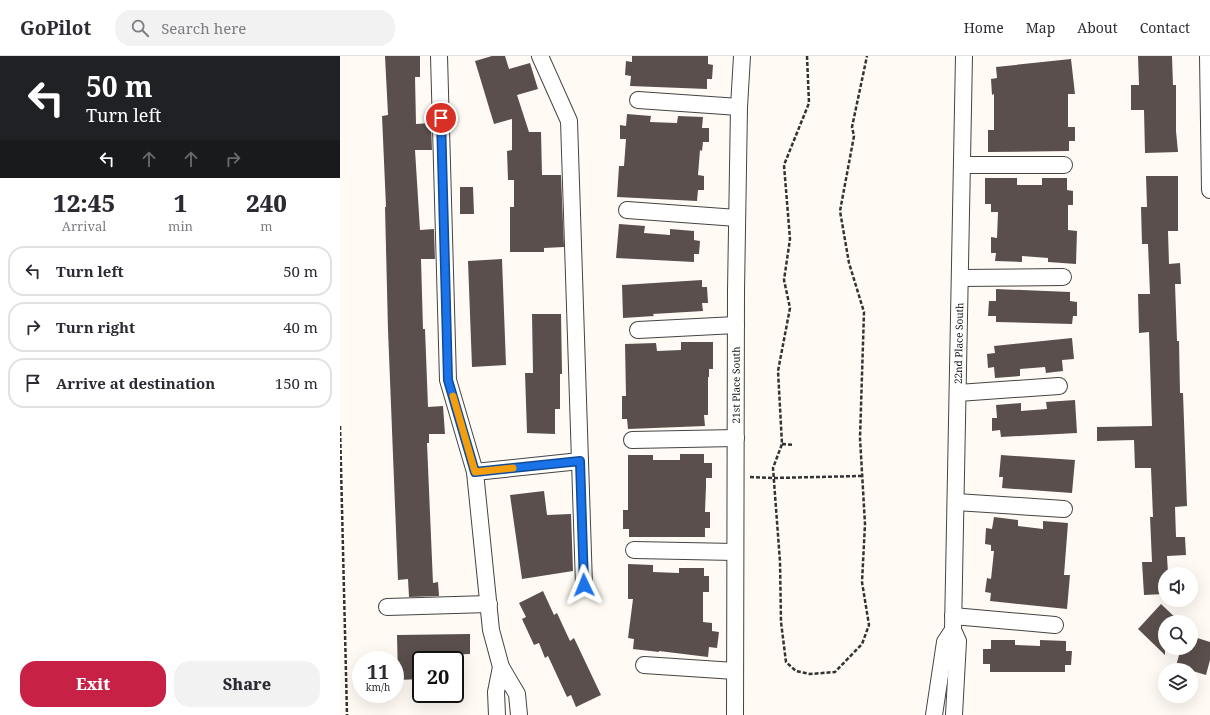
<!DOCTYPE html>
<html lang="en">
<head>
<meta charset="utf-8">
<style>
	body { margin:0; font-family:"Noto Serif",serif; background:#f2f2f3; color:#2b2b33; height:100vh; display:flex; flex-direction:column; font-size:15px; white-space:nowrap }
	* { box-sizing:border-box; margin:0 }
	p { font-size:13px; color:#7c7c81 }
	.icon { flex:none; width:22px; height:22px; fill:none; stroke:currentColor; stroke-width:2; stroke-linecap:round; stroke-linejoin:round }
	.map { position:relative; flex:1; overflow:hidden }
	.side { display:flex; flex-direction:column; background:#fff; width:340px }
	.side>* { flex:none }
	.hud { background:#202124; color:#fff; overflow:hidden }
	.tools { position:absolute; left:818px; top:511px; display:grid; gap:8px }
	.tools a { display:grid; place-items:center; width:40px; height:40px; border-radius:50%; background:#fff; box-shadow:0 4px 16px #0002; font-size:20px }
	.speed { position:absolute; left:12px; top:595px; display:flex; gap:8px; font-size:20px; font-weight:700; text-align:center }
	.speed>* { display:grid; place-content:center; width:52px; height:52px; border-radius:50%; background:#fff; box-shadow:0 4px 16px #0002; line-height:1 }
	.speed small { font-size:10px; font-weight:400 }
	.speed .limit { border:2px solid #111; border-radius:6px; background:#fff; color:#111 }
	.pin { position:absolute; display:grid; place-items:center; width:34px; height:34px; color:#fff; margin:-17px; border:2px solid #fff; border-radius:50%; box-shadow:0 1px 4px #0007 }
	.me { position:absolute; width:44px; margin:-22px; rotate:358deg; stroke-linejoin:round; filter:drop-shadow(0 0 3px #0008) }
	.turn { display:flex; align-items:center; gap:14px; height:84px; padding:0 20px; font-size:18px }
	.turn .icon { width:52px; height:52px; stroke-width:2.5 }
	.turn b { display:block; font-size:28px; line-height:34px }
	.lanes { display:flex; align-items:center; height:38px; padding:0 20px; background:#0003; justify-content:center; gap:20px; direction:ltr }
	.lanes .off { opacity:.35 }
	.eta { display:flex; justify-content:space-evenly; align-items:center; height:68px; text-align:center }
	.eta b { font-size:24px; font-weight:800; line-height:28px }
	.action { display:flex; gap:8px; margin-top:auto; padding:8px 20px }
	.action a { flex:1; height:46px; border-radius:16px; background:#c82146; color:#fff; font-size:16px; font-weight:800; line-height:46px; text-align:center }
	.action a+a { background:#f2f2f3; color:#2b2b33 }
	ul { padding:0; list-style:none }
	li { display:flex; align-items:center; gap:12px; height:50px; margin:0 8px 6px; padding:0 12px; border:2px solid #e1e1e2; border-radius:16px }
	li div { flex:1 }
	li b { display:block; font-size:15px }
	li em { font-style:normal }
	header { display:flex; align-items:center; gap:24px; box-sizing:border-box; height:56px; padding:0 20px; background:#fff; border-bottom:1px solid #e1e1e2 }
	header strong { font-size:19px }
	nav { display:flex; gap:22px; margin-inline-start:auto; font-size:14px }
	.search { width:280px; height:36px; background:#f2f2f3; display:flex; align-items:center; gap:10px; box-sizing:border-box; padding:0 14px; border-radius:16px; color:#7c7c81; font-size:15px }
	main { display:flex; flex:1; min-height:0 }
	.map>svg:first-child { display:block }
	.building { fill:#5a4f4c }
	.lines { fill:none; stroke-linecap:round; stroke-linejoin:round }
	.minor-casing { stroke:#444; stroke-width:18 }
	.path { stroke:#333; stroke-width:2.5; stroke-dasharray:4 2; stroke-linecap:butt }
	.minor { stroke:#fff; stroke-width:16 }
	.route-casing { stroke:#114b97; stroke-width:10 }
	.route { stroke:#1a73e8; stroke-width:7 }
	.slow { stroke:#f59e0b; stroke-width:7 }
	.labels { text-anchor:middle; stroke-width:4; stroke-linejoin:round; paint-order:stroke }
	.street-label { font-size:10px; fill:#111; stroke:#fff }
</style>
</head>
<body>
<header>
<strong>GoPilot</strong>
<div class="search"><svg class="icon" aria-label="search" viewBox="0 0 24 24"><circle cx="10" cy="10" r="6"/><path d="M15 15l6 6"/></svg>Search here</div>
<nav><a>Home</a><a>Map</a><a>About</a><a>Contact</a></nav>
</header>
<main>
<section class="side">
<div class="hud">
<div class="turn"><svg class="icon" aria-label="left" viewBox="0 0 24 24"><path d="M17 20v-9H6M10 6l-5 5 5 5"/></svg><div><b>50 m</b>Turn left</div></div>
<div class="lanes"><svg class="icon" aria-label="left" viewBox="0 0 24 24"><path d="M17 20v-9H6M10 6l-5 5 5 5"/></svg><svg class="icon off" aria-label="ahead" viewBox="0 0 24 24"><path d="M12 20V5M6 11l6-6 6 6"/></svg><svg class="icon off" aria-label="ahead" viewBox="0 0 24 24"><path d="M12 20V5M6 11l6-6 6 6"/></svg><svg class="icon off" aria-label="right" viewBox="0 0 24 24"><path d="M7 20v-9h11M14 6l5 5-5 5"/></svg></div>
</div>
<div class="eta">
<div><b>12:45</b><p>Arrival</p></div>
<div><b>1</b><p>min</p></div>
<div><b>240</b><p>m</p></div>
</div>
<ul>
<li><svg class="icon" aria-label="left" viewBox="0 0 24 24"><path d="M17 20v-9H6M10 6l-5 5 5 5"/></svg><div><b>Turn left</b></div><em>50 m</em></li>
<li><svg class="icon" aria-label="right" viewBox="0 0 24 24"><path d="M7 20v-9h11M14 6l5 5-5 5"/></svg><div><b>Turn right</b></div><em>40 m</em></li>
<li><svg class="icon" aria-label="arrive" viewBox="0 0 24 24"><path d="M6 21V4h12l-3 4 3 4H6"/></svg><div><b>Arrive at destination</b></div><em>150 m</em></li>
</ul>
<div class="action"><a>Exit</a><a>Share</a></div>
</section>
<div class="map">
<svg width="870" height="659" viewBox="0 0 870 659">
	<rect width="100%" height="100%" fill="#fffbf4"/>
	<path class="building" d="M45,0H80V21H75L76,68L91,67L92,94H75L80,174L94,173L95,203H81L83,273H85L88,351L103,350L105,378H89V387H87L93,527L98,526L99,540L69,541L68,523L58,524L48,274L45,151H46L42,60L48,59Z
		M152,0H165L169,13L190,7L198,33L177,39L189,76H201L202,119H221L224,191L204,192V196H170V151H174V124H168L167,95L172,94V63L154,68L135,5Z
		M292,0H368V8L373,9L372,23H367V33L290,30L291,20L285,19L286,5L292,6Z
		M798,0H832L833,29H836V75L838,96L805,97L804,54H791V29H799Z
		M731,3L735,38H728V71H735V85H729V95L648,96V74H654V38L652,39L651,23L657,22L656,11Z
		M287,58L311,60L310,66L337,67L338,60L363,61L362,72H369V86H363L362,95L360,94L358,119L364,120V134H358L357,145L277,141L279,110H284L286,83H280V69L286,70Z
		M806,120H838V175H828L829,208L840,207L841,228H835L837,285H839L840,337H843L847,450L835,451L836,481H845L846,499L827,500L828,518H825V538L804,539L802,506H812L810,461H813L811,412H795L794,384L757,385V371L812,370L809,276L799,277L798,238H810L808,188H802L801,151H807Z
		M645,122H677V129H702V122H727V134L733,135V149H728V174L737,175L736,208L708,206V202L682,200V206L655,205L656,197H651V181L657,182L658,156H651V148H645Z
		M120,131H133L134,158H120Z
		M279,168L305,170L304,177L330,179V173L354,175V184L360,185L359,198H354V206L276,202Z
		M162,203L166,309L132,311L128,205Z
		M362,224V231H367L368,247H362L363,255L313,258L314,260L283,262L282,229Z
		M656,233L730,236V245L737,246V260H733L732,268L656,266V260H648L649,245H656Z
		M192,258H221L222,318H220V353H215V378L187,377L185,317H193Z
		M732,282L734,303L722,304L723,315L706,317L705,311L680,313V320L655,322L654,311L648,312L647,298L655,297L654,290Z
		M341,286H373V313H369V321H368V359H364L365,370L288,373L287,363H282V340H286L285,288L316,287L317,295L341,294Z
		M735,344L737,377L661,381L660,374L652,375V362H657L656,349L681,347V355L707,353L706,346Z
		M340,398H364V407H372V422H366V430L365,456H370V472H365V481H289V473H283V454H288V399H313V404H340Z
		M661,399L735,404L732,437L662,432L663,421H659Z
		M204,435L207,459L231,458L233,515L182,523L170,439Z
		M654,461L678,464V470L703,473V465L728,467L724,519H730L727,553L650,545L651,537L645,536L647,522L651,523L654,495H651V489L645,488L646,472L652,473Z
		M288,508L313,509V516L339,517V512H364V520H369V536H363V566L372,567V575L379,576L377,592L369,591L368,601L319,595V596L293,593L294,583L288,582L293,543H288Z
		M203,535L214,559L217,557L230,585L234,582L261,639L236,651L231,639L227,641L208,600L205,602L199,587L194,589L182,563L186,561L179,547Z
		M821,548L840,566H825V599L798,573Z
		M130,578V598L103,599V604H81V623L58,624L57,579Z
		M851,580L870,586V604L866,619L836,610L841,592H851Z
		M651,584H675V589L700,590V584L726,585V595H732L731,609H725V616H650V608H643V593H651Z"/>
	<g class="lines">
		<g class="minor-casing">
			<g id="minor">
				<path d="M99,0L108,324L135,416L151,574L161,611"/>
				<path d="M200,0L229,65L244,529"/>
				<path d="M868,0L870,134"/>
				<path d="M298,44L399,51"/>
				<path d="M622,109H724"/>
				<path d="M287,154L397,162"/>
				<path d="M620,222L723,221"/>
				<path d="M298,274L396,269"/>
				<path d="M618,337L719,330"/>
				<path d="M292,384L396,382"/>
				<path d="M135,416L240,405"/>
				<path d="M616,446L724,453"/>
				<path d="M294,494L395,496"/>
				<path d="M47,551L149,548"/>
				<path d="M613,560L715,569"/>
				<path d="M304,609L395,615"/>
				<path d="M157,659L156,636L161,611L177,638L179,659"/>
				<path id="s1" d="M395,659L396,235L399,51L402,0"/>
				<path d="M594,659L605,586L613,574"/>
				<path id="s2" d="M614,659L618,585L613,574L624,0"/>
			</g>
		</g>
		<path class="path" d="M467,0L469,47L444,109L450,183L444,224L450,252L438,315L442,388L433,412L440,506L441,566L446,606L456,615L470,618L495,616L522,588L529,569L522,526L525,468L520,382L524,256L509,207L500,155L514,80L512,71L527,0
			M0,370L7,659
			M442,388L454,389
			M410,421L434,422L521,420"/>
		<use href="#minor" class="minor"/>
	</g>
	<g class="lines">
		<g class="route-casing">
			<path id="route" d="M101,62L108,324L135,416L240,405L244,529"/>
		</g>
		<use href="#route" class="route"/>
		<path class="slow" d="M113,340L135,416L173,412"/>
	</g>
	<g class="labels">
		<g class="street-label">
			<text dy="4" stroke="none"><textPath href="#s2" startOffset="373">22nd Place South</textPath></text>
			<text dy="4" stroke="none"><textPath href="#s1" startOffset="330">21st Place South</textPath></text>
		</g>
	</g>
</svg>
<div class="tools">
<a><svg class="icon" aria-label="sound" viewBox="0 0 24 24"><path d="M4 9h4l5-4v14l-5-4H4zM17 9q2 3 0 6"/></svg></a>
<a><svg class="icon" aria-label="search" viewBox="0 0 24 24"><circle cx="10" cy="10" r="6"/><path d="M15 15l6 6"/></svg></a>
<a><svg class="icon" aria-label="layers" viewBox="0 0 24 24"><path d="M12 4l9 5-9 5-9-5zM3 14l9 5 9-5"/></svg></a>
</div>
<div class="speed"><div>11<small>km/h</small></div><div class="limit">20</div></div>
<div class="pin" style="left:101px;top:62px;background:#d93025"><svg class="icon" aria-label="arrive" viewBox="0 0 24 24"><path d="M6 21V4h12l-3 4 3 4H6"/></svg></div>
<svg class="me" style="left:244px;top:529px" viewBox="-20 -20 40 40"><path d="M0-17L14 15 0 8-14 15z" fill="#1a73e8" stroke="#fff" stroke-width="4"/></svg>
</div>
</main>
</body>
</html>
